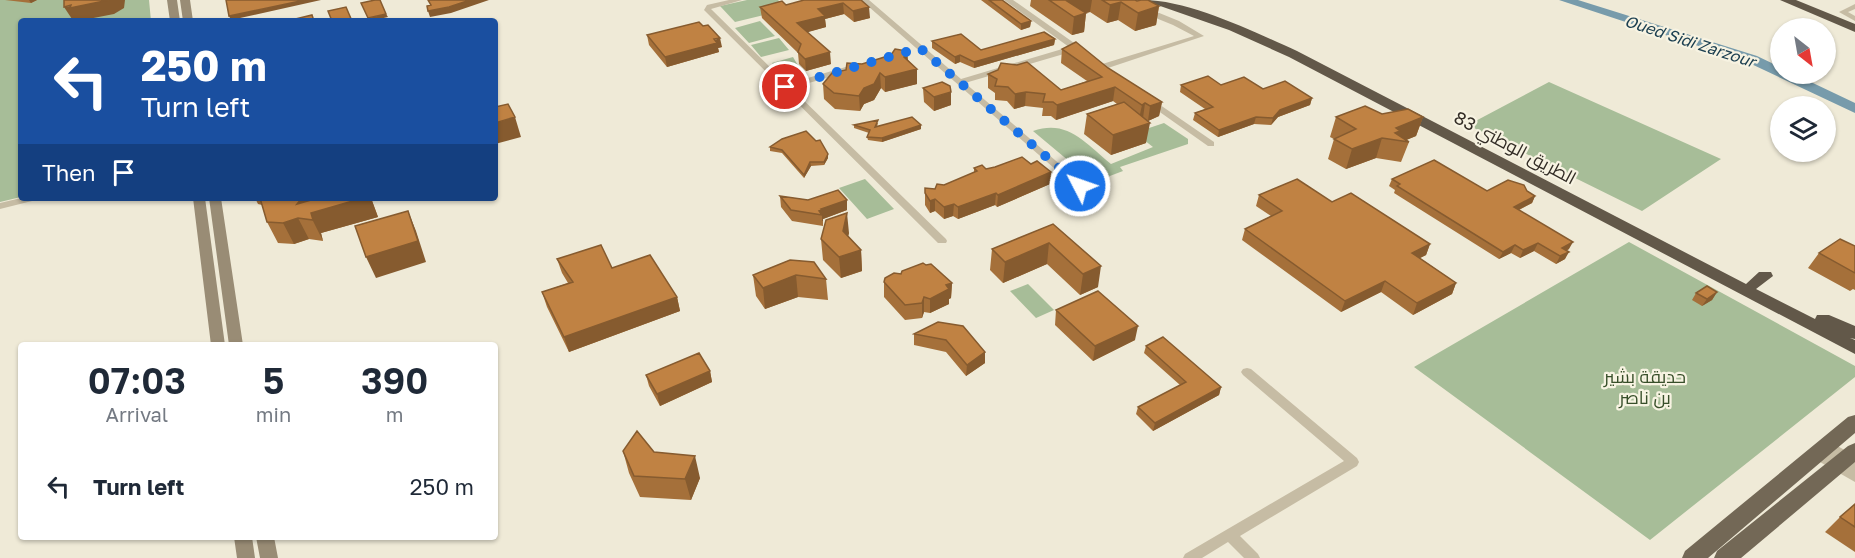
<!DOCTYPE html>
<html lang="en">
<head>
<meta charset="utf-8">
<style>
	body { margin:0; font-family:"Golos Text",Cairo,sans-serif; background:#f6f6f7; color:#1f2937; height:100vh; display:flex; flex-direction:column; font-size:22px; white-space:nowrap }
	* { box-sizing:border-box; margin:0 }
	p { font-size:20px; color:#747a83 }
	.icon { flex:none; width:33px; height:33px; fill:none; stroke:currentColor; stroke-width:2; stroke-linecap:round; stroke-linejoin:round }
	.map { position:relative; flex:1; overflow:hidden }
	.details { position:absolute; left:18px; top:342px; width:480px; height:198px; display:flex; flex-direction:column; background:#fff; border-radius:6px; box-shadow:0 2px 4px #0004 }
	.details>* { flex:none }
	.top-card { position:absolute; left:18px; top:18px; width:480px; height:183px; border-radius:6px; box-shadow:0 2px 4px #0004; background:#1a4fa0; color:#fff; overflow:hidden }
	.needle { width:39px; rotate:149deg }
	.buttons { position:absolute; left:1770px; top:18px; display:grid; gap:12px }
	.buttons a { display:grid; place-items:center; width:66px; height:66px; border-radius:50%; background:#fff; box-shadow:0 2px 4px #0004; font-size:30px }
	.pin { position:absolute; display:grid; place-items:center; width:51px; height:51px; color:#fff; margin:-26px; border:3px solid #fff; border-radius:50%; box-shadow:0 2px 6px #0007 }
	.me { position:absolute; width:66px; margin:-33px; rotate:311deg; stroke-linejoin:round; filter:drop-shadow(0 0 4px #0008) }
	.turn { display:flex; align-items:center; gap:21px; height:126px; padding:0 24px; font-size:27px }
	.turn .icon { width:78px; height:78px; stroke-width:2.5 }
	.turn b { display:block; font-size:42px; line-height:51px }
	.then { display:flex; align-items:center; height:57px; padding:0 24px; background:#0003; gap:12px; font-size:22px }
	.eta { display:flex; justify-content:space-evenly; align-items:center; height:102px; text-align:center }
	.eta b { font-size:36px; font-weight:600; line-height:42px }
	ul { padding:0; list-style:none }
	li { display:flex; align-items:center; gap:18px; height:84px; padding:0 24px }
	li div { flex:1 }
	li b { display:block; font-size:22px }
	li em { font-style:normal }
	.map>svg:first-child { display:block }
	.green { fill:#a7bd98 }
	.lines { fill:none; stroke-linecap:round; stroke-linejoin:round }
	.river { fill:#779bab; fill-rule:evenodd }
	.minor { fill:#c6bca4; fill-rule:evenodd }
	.tertiary { fill:#c6bca4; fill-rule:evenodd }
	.secondary { fill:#998c75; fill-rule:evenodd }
	.primary { fill:#736856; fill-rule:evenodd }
	.trunk { fill:#625849; fill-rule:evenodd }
	.wall { fill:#a5703a }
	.shaded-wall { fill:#865b2f }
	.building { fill:#c08243; stroke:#865b2f; stroke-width:1.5 }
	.route { stroke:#1a73e8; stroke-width:10; stroke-dasharray:0 18 }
	.labels { text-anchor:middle; stroke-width:4.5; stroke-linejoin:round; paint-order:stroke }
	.far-water-label { font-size:16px; font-style:italic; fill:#1d4051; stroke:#f7f3e2 }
	.street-label { font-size:18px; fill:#322c25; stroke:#f7f3e2 }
	.park-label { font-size:18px; fill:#384f2a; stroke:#f7f3e2 }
</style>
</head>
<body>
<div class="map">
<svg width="1855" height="558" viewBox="0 0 1855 558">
	<rect width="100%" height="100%" fill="#efead7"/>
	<path class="green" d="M0,0H149L151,21H21V197L0,202Z
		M747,0H778L788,9L735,22L720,6Z
		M760,21L775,36L749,43L735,28Z
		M779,38L789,50L761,57L751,45Z
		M793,57L800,69L798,76L788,79L772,63Z
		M1549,82L1721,159L1642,211L1468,125Z
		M1164,123L1188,139V144L1120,167L1123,171L1094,182L1033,131C1068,119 1085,143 1111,164L1153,147L1144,140L1146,129Z
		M865,179L894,209L867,219L839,188Z
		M1629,242L1855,366V377L1650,540L1414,367Z
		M1028,284L1054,310L1036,318L1010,291Z"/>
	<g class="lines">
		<path class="river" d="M1559,0H1578L1757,56L1780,67V74H1794L1855,103V113L1747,62Z"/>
		<path class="minor" d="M729,0H742L711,9L787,84L856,64H862V68L791,88L946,239L947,241L946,243H938L704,10L707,5Z
			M861,0H869L961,79L1069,47L1004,0H1013L1084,50V54H1078L1074,51L965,83L1083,184L1085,186L1083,188H1077Z
			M1855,4V9L1848,12L1855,16V21L1839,12Z
			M1141,8H1147L1179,21L1204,36L1105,69H1099V65L1194,36L1173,25L1141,12Z
			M1150,98L1214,142V146H1208L1147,103L1146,101Z
			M21,198H38L36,200L0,209V203Z
			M1247,368L1251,369L1357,458L1359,462L1357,466L1240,536L1258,554L1260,558H1244L1228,542L1202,558H1183L1185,554L1344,461L1243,375L1241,372L1243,369Z"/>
		<path class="tertiary" d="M1827,440L1855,456V482L1813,458L1811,454L1813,450H1822L1820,446L1822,442Z"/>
		<path class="secondary" d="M167,0H177L180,21H170Z
			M180,0H190L193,21H183Z
			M193,198H205L225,345H211Z
			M209,198H221L243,345H229Z
			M234,537H252L255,558H237Z
			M256,537H274L278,558H260Z"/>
		<path class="primary" d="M1855,415V433L1708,558H1682L1685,551L1848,417Z
			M1855,443V462L1741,558H1714L1717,551L1848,446Z"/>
		<path class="trunk" d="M1143,0C1190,0 1254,32 1297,51L1746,284L1759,272H1771L1773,276L1756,289L1815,319L1817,315H1829L1855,326V339L1850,338L1855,340V354L1289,57L1229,30Z
			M1780,0H1796L1855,24V32Z"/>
	</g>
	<path class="wall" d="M5,0H37L31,3Z
		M861,0L870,18L854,22L844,14L825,19L826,27L807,32L831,64L806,71L799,64L798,53L762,18L760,7Z
		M981,0H1002L1031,21L1030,27L1021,30Z
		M1031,0H1135L1159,6L1156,25L1135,31L1118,20L1107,23L1090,12L1086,13L1084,32L1072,35L1030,6Z
		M703,26L722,47L718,48L719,52L667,67L649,45L647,35Z
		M1055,39L1054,45L974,68L960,62L955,64L932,48V41L981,50Z
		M1062,49L1108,68L1162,102L1159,116L1148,121L1143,118L1146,143L1111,155L1084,134L1087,114L1117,104L1113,101L1056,120L1051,116H1042L1043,108L1025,106L1014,109L1007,101L995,100V93L988,88V74L1061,90L1087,81L1061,63Z
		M907,51L908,60L917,69V84L885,92L881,88L874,100L864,104L860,111L835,109L824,99L823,84L846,70L862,64Z
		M1181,85H1221L1263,89L1312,98L1310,105L1278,117L1271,125L1254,124L1218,137L1193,120L1195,113L1205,109L1180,92Z
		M923,88L951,105L934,111L924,102Z
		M1382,114L1423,117L1416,136L1406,140L1409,142L1401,162L1376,158L1346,169L1328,159L1334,139L1330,137L1336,117Z
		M878,123L877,127L921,125V129L882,142L868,140L867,137L869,133L854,128V125Z
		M770,147L828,158L824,165L811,166L804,178L782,153L770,151Z
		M1031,164L1051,172L1050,184L997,207L995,205L958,219L953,216L944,219L935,211L930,213L925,205V193L974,173V168L986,169Z
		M1392,179L1487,191H1527L1535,196L1532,203L1519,210L1569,249L1567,250L1565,259L1556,264L1534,251L1520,258L1511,253L1499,259L1394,193L1395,190L1389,186Z
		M1259,195L1332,202L1430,244L1426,255L1420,258L1456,283L1452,294L1413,315L1381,292L1341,312L1242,240L1245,229L1271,216L1256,206Z
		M780,196L808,200H847V210L823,219V226L792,221L781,207Z
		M255,198H371L378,217L321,233L323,241L309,239L294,244L278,243L267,222L262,205L258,204Z
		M1053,224L1098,287L1080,295L1047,264L1003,283L990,270L992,249Z
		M849,233L848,236L861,250L862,271L841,278L823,260L821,239Z
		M1855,246V290L1853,289L1850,291L1808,268L1819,253Z
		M557,259L612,268L677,297L680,311L569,352L547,307L542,292L568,283L562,273Z
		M790,260L826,279L828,300L798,297L765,309L756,296L753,275Z
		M926,265L952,283L951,298L949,299V304L930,313L924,312L922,318L905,320L884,297V282L901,274Z
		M1717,292L1712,300L1702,306L1692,300L1696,293Z
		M1056,310L1135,340L1093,361L1055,325Z
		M938,322L985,352V363L966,376L946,352L914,345V334Z
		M1146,346L1221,387L1219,395L1153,431L1136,414L1138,407L1180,385L1144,353Z
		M710,371L712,382L660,406L649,386L646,375Z
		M623,451L654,452L700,478L691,500L640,497L629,473Z
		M1855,504V552L1825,532L1840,517Z"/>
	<path class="shaded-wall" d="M29,0H37L31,3Z
		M109,0H125L124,8L114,14L78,21L76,18L72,19L64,7Z
		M305,0H321L231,20L229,16Z
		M470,0H489L451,13L430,17L428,11Z
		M1069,0H1092L1090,12L1074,16L1067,1Z
		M1121,2L1118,20L1107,23L1110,5Z
		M843,3L844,14L825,19L826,27L798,35L797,23L818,9Z
		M1159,6L1156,25L1135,31L1138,13Z
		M869,7L870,18L854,22L853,11Z
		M1086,13L1084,32L1072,35L1074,17Z
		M386,14L388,17L371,21H369L368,18Z
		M1031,21L1030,27L1021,30V24Z
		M720,38L722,47L718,48L719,52L667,67L665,57Z
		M1055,39L1054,45L974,68V62Z
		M907,51L908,66L917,69V84L885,92V77L904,57Z
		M830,52L831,64L806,71L805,59Z
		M960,55V62L955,64V57Z
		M880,73L881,88L874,100L864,104L860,111L859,96L864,88Z
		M1115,87L1113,101L1056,120L1057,105Z
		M951,92V105L934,111V97Z
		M1026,92L1025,106L1014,109L1015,94Z
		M1312,98L1310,105L1278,117L1271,125L1273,118L1280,110Z
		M1162,102L1159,116L1148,121L1150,106Z
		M1145,103L1143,118L1139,119L1142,105Z
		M515,117L521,137L495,144V123Z
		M1256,117L1254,124L1218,137L1219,130Z
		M1423,117L1416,136L1404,141L1392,139L1396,128Z
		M1150,123L1146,143L1111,155L1113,135Z
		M921,125V129L882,142V138Z
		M1382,138L1376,158L1346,169L1352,149Z
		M828,154V158L824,165V162Z
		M810,162L811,166L804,178V175Z
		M1051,172L1050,184L997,207L998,195Z
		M996,193L995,205L958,219V207Z
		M1535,196L1532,203L1510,214L1514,207Z
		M302,198H371L378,217L321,233L323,241L312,219L297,204Z
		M935,199V211L930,213V201Z
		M847,200V210L823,219V221H822V215L819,211L821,209Z
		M954,204L953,216L944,219V207Z
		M408,211L416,231L426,262L376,278L366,257Z
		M847,213L849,233L844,251L843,231Z
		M298,218L309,239L294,244L283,223Z
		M1573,242L1569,249L1558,255L1562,248Z
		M1049,243L1047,264L1003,283L1005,262Z
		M1538,243L1534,251L1520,258L1523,250Z
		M1430,244L1426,255L1408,264L1412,253Z
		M1515,245L1511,253L1499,259L1503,252Z
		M861,250L862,271L841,278L839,257Z
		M1569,252L1565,259L1556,264L1560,256Z
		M1101,266L1098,287L1080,295L1083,274Z
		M796,275L798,297L765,309L763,288Z
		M1385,281L1381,292L1341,312L1345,301Z
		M952,283L951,298L949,299V304L930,313V299L946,285Z
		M1456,283L1452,294L1413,315L1417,303Z
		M1717,292L1712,300L1702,306L1707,299Z
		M677,297L680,311L569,352L564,337Z
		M924,297V312L922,318V303Z
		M1138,326L1135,340L1093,361L1095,346Z
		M985,352V363L966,376L967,365Z
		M710,371L712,382L660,406L657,394Z
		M1221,387L1219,395L1153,431L1155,423Z
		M695,456L700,478L691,500L685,479Z"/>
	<path class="building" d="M64,0H109L70,8L71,5L64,7Z
		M226,0H305L229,16Z
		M375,0H380L386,14L368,18L361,3Z
		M428,0H470L449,7L428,11L427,6L431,5Z
		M804,0H861L869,7L853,11L843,3L818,9L825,16L797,23L830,52L805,59L798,52L801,44L760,7L782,1L786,5Z
		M989,0H1002L1031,21L1021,24Z
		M1049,0H1069L1067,1L1086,13L1074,17Z
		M1102,0H1135L1137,1L1141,0H1148L1159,6L1138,13L1121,2L1110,5Z
		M346,7L352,21H332L328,11Z
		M312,15L314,21H295V19Z
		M699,22L703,26L708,25L720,38L714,39L717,43L665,57L647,35Z
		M1044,32L1055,39L974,62L960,55L955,57L932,41L961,34L981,50Z
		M1076,42L1108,68L1162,102L1150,106L1145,103L1142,105L1115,87L1057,105L1053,102H1043L1045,94L1026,92L1015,94L1008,87L995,86L997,79L988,74L998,70L1001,63L1017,65L1027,62L1061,90L1102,77L1062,49Z
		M895,49L907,51L904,57L917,69L885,77L880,73L874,84L864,88L859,96L834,93L823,84L832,73L846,70L847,63L862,64L891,55Z
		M1208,76L1221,85L1244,77L1263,89L1285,81L1312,98L1280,110L1273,118L1256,117L1219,130L1195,113L1213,107L1181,85Z
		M942,82L950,86L951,92L934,97L923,88Z
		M1124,102L1150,123L1113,135L1087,114Z
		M508,104L515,117L495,123V107Z
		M1365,106L1382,114L1408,109L1423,117L1396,128L1400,131L1395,133L1409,142L1382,138L1352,149L1334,139L1356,129L1336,117Z
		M912,117L921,125L882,138L867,137L870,130L854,125L878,120L875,127Z
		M806,131L816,141L820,140L828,154L824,162H810L804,175L782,150L770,147L782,139Z
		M1022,157L1031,164L1037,161L1051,172L998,195L996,193L958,207L954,204L944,207L935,199L930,201L925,193V188L935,189L937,184L944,185L977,171L974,168L982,165L986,169L995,167Z
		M1434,160L1487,191L1508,180L1524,185L1527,191L1535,196L1514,207L1573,242L1562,248L1569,252L1560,256L1538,243L1523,250L1515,245L1503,252L1397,186L1400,184L1392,179Z
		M1297,179L1332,202L1351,193L1430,244L1412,253L1456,283L1417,303L1385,281L1345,301L1245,229L1282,211L1259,195Z
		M838,190L847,200L821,209L822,210L819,211L822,215L791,210L780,196L808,200Z
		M260,198H302L297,204L318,198H363L311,213L313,220L298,218L283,223L267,222Z
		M408,211L418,241L366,257L355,226Z
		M847,213L843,231L861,250L839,257L821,239L826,220Z
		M1053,224L1101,266L1083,274L1049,243L1005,262L992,249Z
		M1840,239L1855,246V273L1819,253Z
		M601,245L612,268L650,255L677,297L564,337L542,292L573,282L557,259Z
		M790,260L814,262L826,279L796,275L763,288L753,275Z
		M923,263L926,265L931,264L952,283L946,285L949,289L930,299L924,297L922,303L905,305L884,282L885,278L894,273L901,274L902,271Z
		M1707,286L1717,292L1707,299L1696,293Z
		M1098,291L1138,326L1095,346L1056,310Z
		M938,322L963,326L985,352L967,365L946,340L914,334Z
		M1163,337L1221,387L1155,423L1138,407L1186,382L1146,346Z
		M699,353L710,371L657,394L646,375Z
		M637,431L654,452L695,456L685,479L634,476L623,451Z
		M1855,504V527L1840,517Z"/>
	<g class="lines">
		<path class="route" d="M785,87L920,48L1080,186"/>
	</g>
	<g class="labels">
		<g class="far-water-label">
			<text transform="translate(1690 41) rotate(18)" y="6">Oued Sidi Zarzour</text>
		</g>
		<g class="street-label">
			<text transform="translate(1515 148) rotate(28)" y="6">الطريق الوطني 83</text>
		</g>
		<g class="park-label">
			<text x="1645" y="383">حديقة بشير<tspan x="1645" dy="21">بن ناصر</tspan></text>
		</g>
	</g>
</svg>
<div class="buttons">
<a><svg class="needle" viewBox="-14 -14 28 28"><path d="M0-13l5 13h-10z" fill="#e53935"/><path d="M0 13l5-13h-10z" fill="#747a83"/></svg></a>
<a><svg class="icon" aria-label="layers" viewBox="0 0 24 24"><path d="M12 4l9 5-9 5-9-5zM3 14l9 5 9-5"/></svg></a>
</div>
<div class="pin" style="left:785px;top:87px;background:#d93025"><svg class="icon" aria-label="arrive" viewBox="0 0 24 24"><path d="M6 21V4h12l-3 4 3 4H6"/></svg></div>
<svg class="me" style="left:1080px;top:186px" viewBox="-20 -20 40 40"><circle r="17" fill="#1a73e8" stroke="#fff" stroke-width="3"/><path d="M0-11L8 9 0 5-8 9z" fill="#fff"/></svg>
<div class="top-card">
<div class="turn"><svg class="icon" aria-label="left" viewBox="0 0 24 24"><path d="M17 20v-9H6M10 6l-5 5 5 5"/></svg><div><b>250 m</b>Turn left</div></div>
<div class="then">Then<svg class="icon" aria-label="arrive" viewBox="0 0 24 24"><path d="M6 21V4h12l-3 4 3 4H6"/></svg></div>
</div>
<section class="details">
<div class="eta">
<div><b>07:03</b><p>Arrival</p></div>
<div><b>5</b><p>min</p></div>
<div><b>390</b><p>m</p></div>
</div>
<ul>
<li><svg class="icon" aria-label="left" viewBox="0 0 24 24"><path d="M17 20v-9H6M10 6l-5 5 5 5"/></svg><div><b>Turn left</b></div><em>250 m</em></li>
</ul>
</section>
</div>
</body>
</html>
